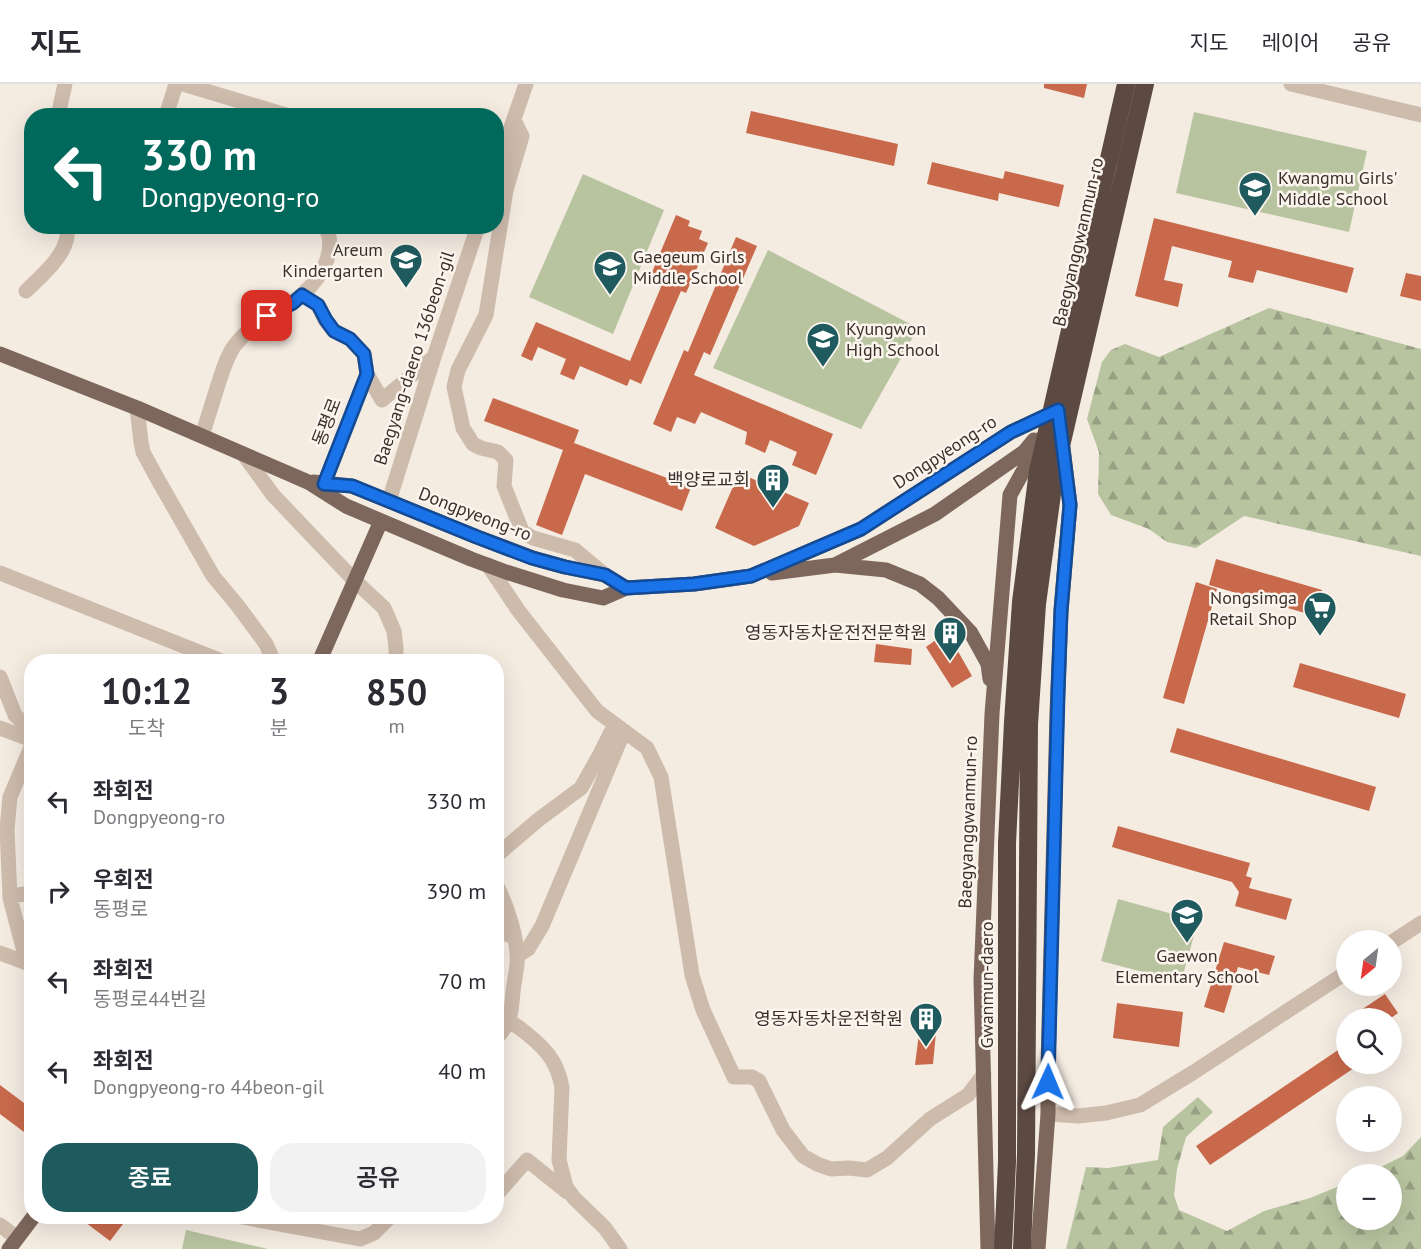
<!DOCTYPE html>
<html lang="ko">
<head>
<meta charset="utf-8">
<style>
	body { margin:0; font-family:"PT Sans","Noto Sans KR",sans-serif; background:#f2f2f3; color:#2b2b33; height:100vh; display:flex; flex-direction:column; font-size:22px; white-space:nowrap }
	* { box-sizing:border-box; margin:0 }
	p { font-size:20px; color:#7c7c81 }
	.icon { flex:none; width:33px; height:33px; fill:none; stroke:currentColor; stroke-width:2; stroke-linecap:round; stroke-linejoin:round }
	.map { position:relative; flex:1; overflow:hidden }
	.side { position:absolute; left:24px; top:570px; width:480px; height:570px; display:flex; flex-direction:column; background:#fff; border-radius:24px; box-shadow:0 6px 24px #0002 }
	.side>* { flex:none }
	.guide { position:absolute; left:24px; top:24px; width:480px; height:126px; border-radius:24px; box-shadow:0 6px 24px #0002; background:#00695c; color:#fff; overflow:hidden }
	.needle { width:39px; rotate:209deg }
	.buttons { position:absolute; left:1336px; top:846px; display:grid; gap:12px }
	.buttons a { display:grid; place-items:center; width:66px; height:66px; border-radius:50%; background:#fff; box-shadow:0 6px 24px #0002; font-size:30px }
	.pin { position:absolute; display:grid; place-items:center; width:51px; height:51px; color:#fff; margin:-26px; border-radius:12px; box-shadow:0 3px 9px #0006 }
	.me { position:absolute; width:66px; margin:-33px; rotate:1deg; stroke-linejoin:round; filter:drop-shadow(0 0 4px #0008) }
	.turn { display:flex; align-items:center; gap:21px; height:126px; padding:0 18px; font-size:27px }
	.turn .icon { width:78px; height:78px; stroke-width:2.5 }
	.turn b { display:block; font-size:42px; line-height:51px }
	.eta { display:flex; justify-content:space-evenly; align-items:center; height:102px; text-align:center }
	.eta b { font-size:36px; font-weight:600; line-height:42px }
	.action { display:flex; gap:12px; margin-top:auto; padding:12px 18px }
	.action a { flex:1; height:69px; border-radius:24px; background:#1f5a5e; color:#fff; font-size:24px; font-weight:600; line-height:69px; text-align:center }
	.action a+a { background:#f2f2f3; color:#2b2b33 }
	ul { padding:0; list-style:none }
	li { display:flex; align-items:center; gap:18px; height:90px; padding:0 18px }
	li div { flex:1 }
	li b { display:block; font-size:22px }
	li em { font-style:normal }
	header { display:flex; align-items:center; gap:36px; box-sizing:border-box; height:84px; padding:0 30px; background:#fff; border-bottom:2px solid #e1e1e2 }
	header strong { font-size:28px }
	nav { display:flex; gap:33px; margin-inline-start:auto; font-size:21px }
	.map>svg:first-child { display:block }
	.forest { fill:url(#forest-firs) }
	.park { fill:#b8c4a0 }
	.building { fill:#c8694b }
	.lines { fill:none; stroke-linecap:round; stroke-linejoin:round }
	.minor { stroke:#cdbbac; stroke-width:15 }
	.major { stroke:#7d675c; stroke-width:15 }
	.highway { stroke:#5c4a42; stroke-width:18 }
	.highway-bridge { stroke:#5c4a42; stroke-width:18 }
	.route-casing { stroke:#114b97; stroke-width:15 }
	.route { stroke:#1a73e8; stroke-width:10 }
	.labels { text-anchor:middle; stroke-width:5; stroke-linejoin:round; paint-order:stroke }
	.poi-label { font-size:18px; fill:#3b302b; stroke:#fbf5ee; text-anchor:end }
	.street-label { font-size:18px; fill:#3b302b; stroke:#fbf5ee }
</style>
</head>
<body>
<header>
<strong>지도</strong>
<nav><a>지도</a><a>레이어</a><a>공유</a></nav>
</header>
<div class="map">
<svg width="1421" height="1165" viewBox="0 0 1421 1165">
	<defs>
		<pattern id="forest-firs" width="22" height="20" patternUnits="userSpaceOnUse" patternTransform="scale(1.5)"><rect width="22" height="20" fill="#b8c4a0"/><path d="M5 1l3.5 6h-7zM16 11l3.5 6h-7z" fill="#97a083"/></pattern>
	</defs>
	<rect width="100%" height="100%" fill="#f4ebe1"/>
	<path class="forest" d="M1269,224L1421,265V472L1244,432L1196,464L1167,458L1149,445L1111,431L1098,410L1099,368L1087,335L1102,278L1111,266L1125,260L1159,273Z
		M1198,1013L1213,1028L1186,1053L1177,1085L1174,1111L1179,1126L1227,1147L1264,1127L1310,1114L1347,1099V1136H1392V1090H1367L1403,1072L1421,1053V1165H1066L1086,1083L1108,1084L1158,1076L1163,1043Z"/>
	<path class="park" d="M1194,28L1367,67L1349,148L1176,109Z
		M583,90L664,126L613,250L529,213Z
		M768,166L918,244L861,345L713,284Z
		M1118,815L1198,837L1181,898L1101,877Z
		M186,1146L268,1165H182Z"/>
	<path class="building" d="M1044,0H1087L1084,14L1044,4Z
		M751,27L898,60L894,82L746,49Z
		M932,78L1003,95L1005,87L1064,101L1059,123L999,109L998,117L927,100Z
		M676,131L690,137L688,142L702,147L699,155L708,159L686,209L681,207L641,300L630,295L627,302L580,282L574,296L560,290L566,275L538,263L532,277L521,272L536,238L630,277L661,203L648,198Z
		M1154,134L1354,184L1347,209L1257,186L1253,199L1228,193L1232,177L1172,162L1164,196L1183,200L1178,223L1135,212Z
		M736,153L757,162L710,271L704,268L694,291L833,350L816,391L792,381L797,368L770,356L765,369L745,360L747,348L701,328L695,340L677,333L671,348L653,340L684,266L688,268Z
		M1406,189L1421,192V217L1400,212Z
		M493,314L579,346L574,359L691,403L682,427L585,390L562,451L536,441L563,366L484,337Z
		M739,389L809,419L799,442L754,462L715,444Z
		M1216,475L1322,506L1315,532L1209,501Z
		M1196,498L1217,505L1184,620L1163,614Z
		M947,548L972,592L952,604L926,563Z
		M876,560L912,565L911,581L874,578Z
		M1300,579L1406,610L1399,634L1293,603Z
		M1177,644L1376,703L1369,727L1170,668Z
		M1118,742L1250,779L1246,792L1252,794L1249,804L1292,815L1286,836L1235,822L1239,808L1232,798L1112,763Z
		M1224,858L1275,872L1269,891L1238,883L1224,929L1204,923Z
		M1385,910L1398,929L1391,934H1349Z
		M1117,919L1183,928L1179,963L1113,954Z
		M919,949H936L933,980L915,981Z
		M1347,960V980H1360L1210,1081L1196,1062Z
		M0,1001L32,1025V1054L0,1030Z
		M77,1132H113L123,1140L110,1157Z"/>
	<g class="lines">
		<path class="minor" d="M183,0L289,32
			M1291,0L1421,31
			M58,32L65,0
			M166,32L176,0
			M514,36L522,52L506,106L486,231L458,286L454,303L463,344L473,360L481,364L498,368L506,376L504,402L522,447L533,454L575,466L605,491
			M496,87L526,0
			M26,207C39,194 61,176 66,157C68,153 67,147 67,142
			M302,211L318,221L325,236L334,247L350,255L364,270L367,290L382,316L434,273
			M137,324L141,358L143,368L157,394L213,492L238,522L266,560L274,578
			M202,352C207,336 212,320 217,304C222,289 226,273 235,261C244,250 257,238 270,231C278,226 287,223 294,217C316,201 340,170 325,142
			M244,371L273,411L354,496L384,524L394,547L396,564V578
			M324,400L367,290
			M389,417L434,273L478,142
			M488,481L518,526L597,627L647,664L661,693L692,891L703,926L734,993H752L759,997L783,1046L803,1072L817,1080L831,1085L849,1084L867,1086L887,1074L930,1035L968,1011L984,990
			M0,489L224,578
			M0,593L15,631L32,647
			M0,644L32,656
			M496,772L538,736L581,704L599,672L611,648L624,647L542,842L528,865L517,872
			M496,800C507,821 519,857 517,880C516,889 514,899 513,908C511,928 512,939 496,954
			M10,812L32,809
			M496,846L514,853
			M1392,858L1421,839
			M0,869L32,881
			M27,879L10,814L7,745L10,713L32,661
			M496,929C513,938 542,959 552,976C557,984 560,993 562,1003L559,1076L566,1103L574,1114L605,1144L620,1165
			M1048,1030L1078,1032L1106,1029L1140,1021L1194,988L1347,888
			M496,1111L527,1076L567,1108
			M236,1132L360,1155L374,1149L388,1135L389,1132
			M0,1141L17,1154"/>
		<path class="major" d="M1118,73L1136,0
			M0,270L137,324L308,398L346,422L471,475L506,488L563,506L603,514L626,504L694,500L751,492L861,445L1011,348L1058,326
			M313,398L352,402L477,453L533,474L565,483L605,491L626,504
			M835,481L935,430L1024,368L1034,356
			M772,489L835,481L886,486L920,500L938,514L971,549L988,580L990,595
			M319,578L381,437
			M9,1165L34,1132
			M988,1165L981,896L992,630L1010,411L1041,355
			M1038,1165L1048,1030V982L1057,629L1061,527L1070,421L1063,364"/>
		<path class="highway" d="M1003,1165L1007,1078V759L1013,638
			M1022,1165L1026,1070L1029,640"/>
		<path class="highway-bridge" d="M1013,638L1021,518L1038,387L1126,0
			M1029,640L1037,520L1055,388L1145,0"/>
	</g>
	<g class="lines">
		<g class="route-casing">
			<path id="route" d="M267,232L293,219L302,211L318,221L326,236L334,247L350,255L364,270L367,290L324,400L352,402L477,453L532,474L565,483L605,491L626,504L694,500L751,492L861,445L1011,348L1058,326L1070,421L1061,527L1058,609L1048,998"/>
		</g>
		<use href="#route" class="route"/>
	</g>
	<defs>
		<g id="school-pin" transform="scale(1.725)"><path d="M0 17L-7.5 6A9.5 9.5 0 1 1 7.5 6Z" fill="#1f5a5e" stroke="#fbf5ee"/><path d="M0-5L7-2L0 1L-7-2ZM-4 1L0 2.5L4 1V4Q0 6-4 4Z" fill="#fff"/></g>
		<g id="building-pin" transform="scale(1.725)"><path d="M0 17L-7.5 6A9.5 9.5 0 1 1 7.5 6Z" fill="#1f5a5e" stroke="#fbf5ee"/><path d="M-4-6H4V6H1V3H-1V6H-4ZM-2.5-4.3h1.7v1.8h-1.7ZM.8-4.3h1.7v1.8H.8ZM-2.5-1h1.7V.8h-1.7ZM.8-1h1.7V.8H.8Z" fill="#fff"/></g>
		<g id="supermarket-pin" transform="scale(1.725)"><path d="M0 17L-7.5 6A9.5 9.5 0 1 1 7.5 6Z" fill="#1f5a5e" stroke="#fbf5ee"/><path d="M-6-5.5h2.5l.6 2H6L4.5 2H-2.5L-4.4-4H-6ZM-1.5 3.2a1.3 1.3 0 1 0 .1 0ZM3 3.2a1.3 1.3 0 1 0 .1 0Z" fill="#fff"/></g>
	</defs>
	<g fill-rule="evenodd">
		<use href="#school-pin" x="1255" y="104"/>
		<use href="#school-pin" x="406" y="176"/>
		<use href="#school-pin" x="610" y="183"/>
		<use href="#school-pin" x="823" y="255"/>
		<use href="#building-pin" x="773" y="396"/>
		<use href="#supermarket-pin" x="1320" y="524"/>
		<use href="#building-pin" x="950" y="549"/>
		<use href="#school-pin" x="1187" y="831"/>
		<use href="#building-pin" x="926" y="935"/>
	</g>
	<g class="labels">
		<g class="poi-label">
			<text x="1278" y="100" text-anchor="start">Kwangmu Girls'<tspan x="1278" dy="21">Middle School</tspan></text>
			<text x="383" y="172">Areum<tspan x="383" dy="21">Kindergarten</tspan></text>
			<text x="633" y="179" text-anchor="start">Gaegeum Girls<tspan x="633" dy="21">Middle School</tspan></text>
			<text x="846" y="251" text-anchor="start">Kyungwon<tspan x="846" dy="21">High School</tspan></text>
			<text x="750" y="402">백양로교회</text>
			<text x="1297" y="520">Nongsimga<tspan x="1297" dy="21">Retail Shop</tspan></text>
			<text x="927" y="555">영동자동차운전전문학원</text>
			<text x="1187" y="878" text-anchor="middle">Gaewon<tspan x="1187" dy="21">Elementary School</tspan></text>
			<text x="903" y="941">영동자동차운전학원</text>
		</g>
		<g class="street-label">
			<text transform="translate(1078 158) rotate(-77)" y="6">Baegyanggwanmun-ro</text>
			<text transform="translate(414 274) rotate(-72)" y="6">Baegyang-daero 136beon-gil</text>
			<text transform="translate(327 338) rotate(-69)" y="6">동평로</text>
			<text transform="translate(945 368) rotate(-33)" y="6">Dongpyeong-ro</text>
			<text transform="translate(475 430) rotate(21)" y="6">Dongpyeong-ro</text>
			<text transform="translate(968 738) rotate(-88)" y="6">Baegyanggwanmun-ro</text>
			<text transform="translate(987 901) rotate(-90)" y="6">Gwanmun-daero</text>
		</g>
	</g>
</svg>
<div class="buttons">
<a><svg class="needle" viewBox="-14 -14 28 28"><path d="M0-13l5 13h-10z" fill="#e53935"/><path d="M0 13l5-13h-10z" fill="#7c7c81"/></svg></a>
<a><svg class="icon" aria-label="search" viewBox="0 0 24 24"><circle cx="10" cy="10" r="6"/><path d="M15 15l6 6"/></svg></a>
<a>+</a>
<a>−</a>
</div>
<div class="pin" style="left:267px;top:232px;background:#d93025"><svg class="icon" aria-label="arrive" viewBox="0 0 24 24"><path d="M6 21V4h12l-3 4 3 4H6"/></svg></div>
<svg class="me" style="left:1048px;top:998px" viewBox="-20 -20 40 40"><path d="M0-17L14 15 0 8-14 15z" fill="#1a73e8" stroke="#fff" stroke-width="4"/></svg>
<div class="guide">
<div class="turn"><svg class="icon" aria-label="left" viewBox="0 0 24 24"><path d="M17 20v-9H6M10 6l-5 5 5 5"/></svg><div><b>330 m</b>Dongpyeong-ro</div></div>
</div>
<section class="side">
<div class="eta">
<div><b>10:12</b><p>도착</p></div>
<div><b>3</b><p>분</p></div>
<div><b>850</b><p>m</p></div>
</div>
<ul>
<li><svg class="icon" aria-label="left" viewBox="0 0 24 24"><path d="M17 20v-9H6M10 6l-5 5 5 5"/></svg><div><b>좌회전</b><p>Dongpyeong-ro</p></div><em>330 m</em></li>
<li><svg class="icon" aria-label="right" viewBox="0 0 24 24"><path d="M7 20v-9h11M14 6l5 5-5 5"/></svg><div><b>우회전</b><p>동평로</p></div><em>390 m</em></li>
<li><svg class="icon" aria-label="left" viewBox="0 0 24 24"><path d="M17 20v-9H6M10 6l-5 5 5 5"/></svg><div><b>좌회전</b><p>동평로44번길</p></div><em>70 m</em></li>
<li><svg class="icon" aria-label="left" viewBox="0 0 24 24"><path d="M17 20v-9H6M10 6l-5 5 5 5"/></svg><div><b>좌회전</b><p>Dongpyeong-ro 44beon-gil</p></div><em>40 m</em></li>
</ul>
<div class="action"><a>종료</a><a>공유</a></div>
</section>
</div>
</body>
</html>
